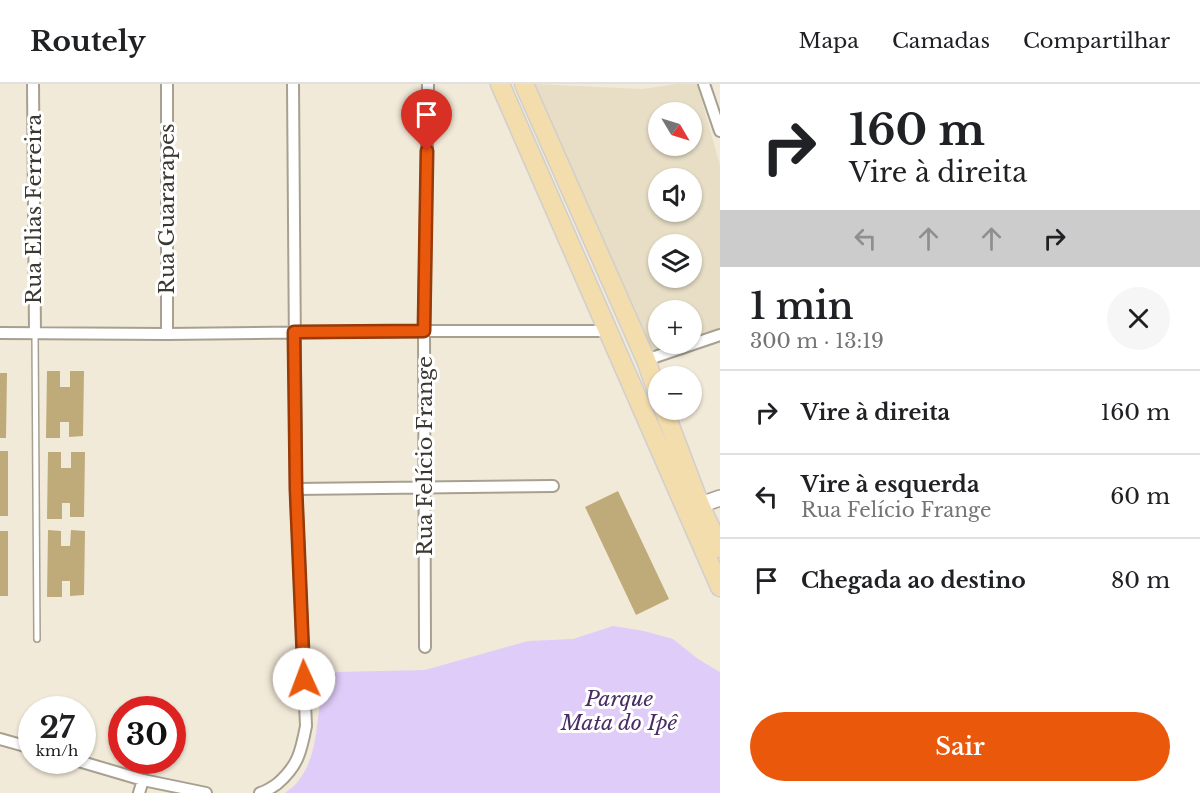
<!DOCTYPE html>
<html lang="pt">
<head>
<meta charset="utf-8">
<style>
	body { margin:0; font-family:"Libre Baskerville",serif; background:#f6f6f6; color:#202124; height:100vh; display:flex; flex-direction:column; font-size:22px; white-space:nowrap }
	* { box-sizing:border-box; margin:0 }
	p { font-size:20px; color:#757577 }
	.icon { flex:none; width:33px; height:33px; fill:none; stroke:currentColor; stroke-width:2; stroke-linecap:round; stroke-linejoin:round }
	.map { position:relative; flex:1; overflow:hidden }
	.drawer { display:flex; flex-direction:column; background:#fff; width:480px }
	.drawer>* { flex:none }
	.top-card { background:#fff; color:#202124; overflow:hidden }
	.needle { width:39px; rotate:128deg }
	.buttons { position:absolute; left:648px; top:18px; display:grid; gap:12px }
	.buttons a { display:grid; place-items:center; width:54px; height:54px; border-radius:50%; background:#fff; box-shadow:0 2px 4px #0004; font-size:30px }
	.speed { position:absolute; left:18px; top:612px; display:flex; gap:12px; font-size:30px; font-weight:700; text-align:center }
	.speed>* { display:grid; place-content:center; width:78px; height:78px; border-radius:50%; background:#fff; box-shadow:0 2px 4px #0004; line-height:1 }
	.speed small { font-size:15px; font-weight:400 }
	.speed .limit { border:9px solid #d22; background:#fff; color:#111 }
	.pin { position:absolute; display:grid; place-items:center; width:51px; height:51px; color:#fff; margin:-62px -26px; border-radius:50% 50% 50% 0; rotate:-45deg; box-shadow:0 0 6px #0007 }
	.pin .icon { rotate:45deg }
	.me { position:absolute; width:66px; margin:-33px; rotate:358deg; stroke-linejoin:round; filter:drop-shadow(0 0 4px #0008) }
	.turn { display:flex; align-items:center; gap:21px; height:126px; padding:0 30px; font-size:27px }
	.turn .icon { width:78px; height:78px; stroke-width:2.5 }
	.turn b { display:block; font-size:42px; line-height:51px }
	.lanes { display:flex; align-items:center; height:57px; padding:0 30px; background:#0003; justify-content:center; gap:30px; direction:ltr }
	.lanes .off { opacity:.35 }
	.round { display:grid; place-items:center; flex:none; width:63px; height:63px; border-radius:32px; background:#f6f6f6 }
	.overview { display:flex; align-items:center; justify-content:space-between; height:102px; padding:0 30px }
	h1 { font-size:36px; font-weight:600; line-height:45px }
	.cta { display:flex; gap:12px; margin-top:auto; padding:12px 30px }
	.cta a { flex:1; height:69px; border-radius:36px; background:#ea580c; color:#fff; font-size:24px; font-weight:600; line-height:69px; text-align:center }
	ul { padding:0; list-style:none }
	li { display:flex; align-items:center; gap:18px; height:84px; padding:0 30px; border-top:2px solid #e0e0e0 }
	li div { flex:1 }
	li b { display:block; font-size:22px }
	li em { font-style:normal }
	header { display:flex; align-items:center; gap:36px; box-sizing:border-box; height:84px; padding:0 30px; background:#fff; border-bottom:2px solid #e0e0e0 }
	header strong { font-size:28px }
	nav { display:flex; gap:33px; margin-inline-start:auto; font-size:21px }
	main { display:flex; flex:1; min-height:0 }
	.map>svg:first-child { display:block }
	.built { fill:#e8dec6; fill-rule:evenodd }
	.green { fill:#e0ccf8 }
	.building { fill:#bfaa7a }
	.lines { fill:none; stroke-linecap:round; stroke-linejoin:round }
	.lane-casing { stroke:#a7a090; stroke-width:8 }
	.street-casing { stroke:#a7a090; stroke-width:14 }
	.secondary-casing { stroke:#a7a090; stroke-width:18 }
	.primary-casing { stroke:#d0cfce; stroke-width:21 }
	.lane { stroke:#fff; stroke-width:5 }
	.street { stroke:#fff; stroke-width:10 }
	.secondary { stroke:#fff; stroke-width:15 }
	.primary { stroke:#f3ddac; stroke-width:18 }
	.route-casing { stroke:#983908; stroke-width:15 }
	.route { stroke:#ea580c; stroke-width:10 }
	.labels { text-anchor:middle; stroke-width:6; stroke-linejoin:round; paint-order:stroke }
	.street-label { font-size:21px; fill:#3b3832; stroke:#fff }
	.park-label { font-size:21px; font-style:italic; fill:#492c64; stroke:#fff }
</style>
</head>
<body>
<header>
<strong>Routely</strong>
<nav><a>Mapa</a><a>Camadas</a><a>Compartilhar</a></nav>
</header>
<main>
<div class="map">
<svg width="720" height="709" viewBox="0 0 720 709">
	<rect width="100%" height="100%" fill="#f2ead9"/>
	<path class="built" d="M536,0L642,5L676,0H697L720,81V244L692,254V226H658V260H677L648,270L535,13ZM658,28H692V62H658ZM658,94H692V128H658ZM658,160H692V194H658Z"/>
	<path class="green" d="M613,542L644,547L673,555L698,575L720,588V709H285C290,705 296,701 299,696C321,667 315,628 325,595L337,588L425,586L528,557L573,555Z"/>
	<path class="building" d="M47,287H60V303H70V287H84L83,352L69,353V338H60V354H46Z
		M0,289H7L6,354H0Z
		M0,367H8V432H0Z
		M48,368H61V384H71V368H85L84,433H70V419H62V435H47Z
		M618,407L669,515L636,531L585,423Z
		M48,446L61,447V462H70L71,446L85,447L84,511L70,512V497H62V513H47Z
		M0,447H8V512H0Z"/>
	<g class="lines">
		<g class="lane-casing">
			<path id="lane" d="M35,250L37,555"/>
		</g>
		<g class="street-casing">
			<path id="street" d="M33,0L35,250
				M704,0L720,47
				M0,249L167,250L424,247H607
				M167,250V0
				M646,276L720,251
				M296,405L553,402
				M425,563L424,247L428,0
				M0,655L32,664
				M75,676L143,696L206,709
				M139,709L143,696
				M260,709C267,707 271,704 277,700C298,682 301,668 306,642L296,405L293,0"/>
		</g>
		<g class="secondary-casing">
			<path id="secondary" d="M700,421L720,414"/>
		</g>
		<g class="primary-casing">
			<path id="primary" d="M500,0L720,503
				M524,0L646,276L658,310
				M664,326L700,421L720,464"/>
		</g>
		<use href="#lane" class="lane"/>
		<use href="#street" class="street"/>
		<use href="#secondary" class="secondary"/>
		<use href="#primary" class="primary"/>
	</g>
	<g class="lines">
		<g class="route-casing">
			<path id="route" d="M304,595L296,405L294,248L424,247L427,67"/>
		</g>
		<use href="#route" class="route"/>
	</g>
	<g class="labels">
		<g class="street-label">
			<text transform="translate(34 125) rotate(-90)" y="7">Rua Elias Ferreira</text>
			<text transform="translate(167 125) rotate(-90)" y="7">Rua Guararapes</text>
			<text transform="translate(425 372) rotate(-90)" y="7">Rua Felício Frange</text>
		</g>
		<g class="park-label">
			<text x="619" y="622">Parque<tspan x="619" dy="24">Mata do Ipê</tspan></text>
		</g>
	</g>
</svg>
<div class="buttons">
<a><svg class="needle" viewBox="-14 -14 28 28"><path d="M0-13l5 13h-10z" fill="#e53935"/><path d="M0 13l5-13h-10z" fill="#757577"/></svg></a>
<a><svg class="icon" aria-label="sound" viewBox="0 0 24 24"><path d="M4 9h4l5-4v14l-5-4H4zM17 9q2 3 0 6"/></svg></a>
<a><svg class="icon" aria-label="layers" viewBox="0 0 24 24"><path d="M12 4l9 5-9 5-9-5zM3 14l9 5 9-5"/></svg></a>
<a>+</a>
<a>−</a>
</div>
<div class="speed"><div>27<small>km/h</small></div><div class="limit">30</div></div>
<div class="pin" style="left:427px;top:67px;background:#d93025"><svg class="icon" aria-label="arrive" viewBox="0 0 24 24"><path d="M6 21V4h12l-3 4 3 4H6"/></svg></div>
<svg class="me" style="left:304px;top:595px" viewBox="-20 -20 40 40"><circle r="19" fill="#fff"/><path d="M0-13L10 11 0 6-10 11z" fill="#ea580c"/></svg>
</div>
<section class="drawer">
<div class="top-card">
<div class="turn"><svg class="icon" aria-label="right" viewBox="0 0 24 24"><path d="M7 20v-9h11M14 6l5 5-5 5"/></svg><div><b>160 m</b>Vire à direita</div></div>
<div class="lanes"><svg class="icon off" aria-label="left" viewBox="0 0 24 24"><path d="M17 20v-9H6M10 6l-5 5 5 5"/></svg><svg class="icon off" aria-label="ahead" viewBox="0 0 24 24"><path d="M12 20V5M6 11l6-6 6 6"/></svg><svg class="icon off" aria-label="ahead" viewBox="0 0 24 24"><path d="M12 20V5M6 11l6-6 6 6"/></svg><svg class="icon" aria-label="right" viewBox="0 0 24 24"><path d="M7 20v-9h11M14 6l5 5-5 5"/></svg></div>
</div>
<div class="overview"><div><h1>1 min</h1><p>300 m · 13:19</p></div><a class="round"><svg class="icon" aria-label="close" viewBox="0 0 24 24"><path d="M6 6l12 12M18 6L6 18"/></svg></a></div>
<ul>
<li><svg class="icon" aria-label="right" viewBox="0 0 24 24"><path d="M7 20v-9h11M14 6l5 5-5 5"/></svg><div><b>Vire à direita</b></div><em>160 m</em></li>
<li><svg class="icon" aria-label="left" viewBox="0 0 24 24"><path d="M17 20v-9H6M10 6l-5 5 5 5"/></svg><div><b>Vire à esquerda</b><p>Rua Felício Frange</p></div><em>60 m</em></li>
<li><svg class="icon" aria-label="arrive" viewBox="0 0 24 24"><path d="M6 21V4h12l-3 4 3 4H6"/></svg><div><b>Chegada ao destino</b></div><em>80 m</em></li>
</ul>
<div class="cta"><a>Sair</a></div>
</section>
</main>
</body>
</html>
